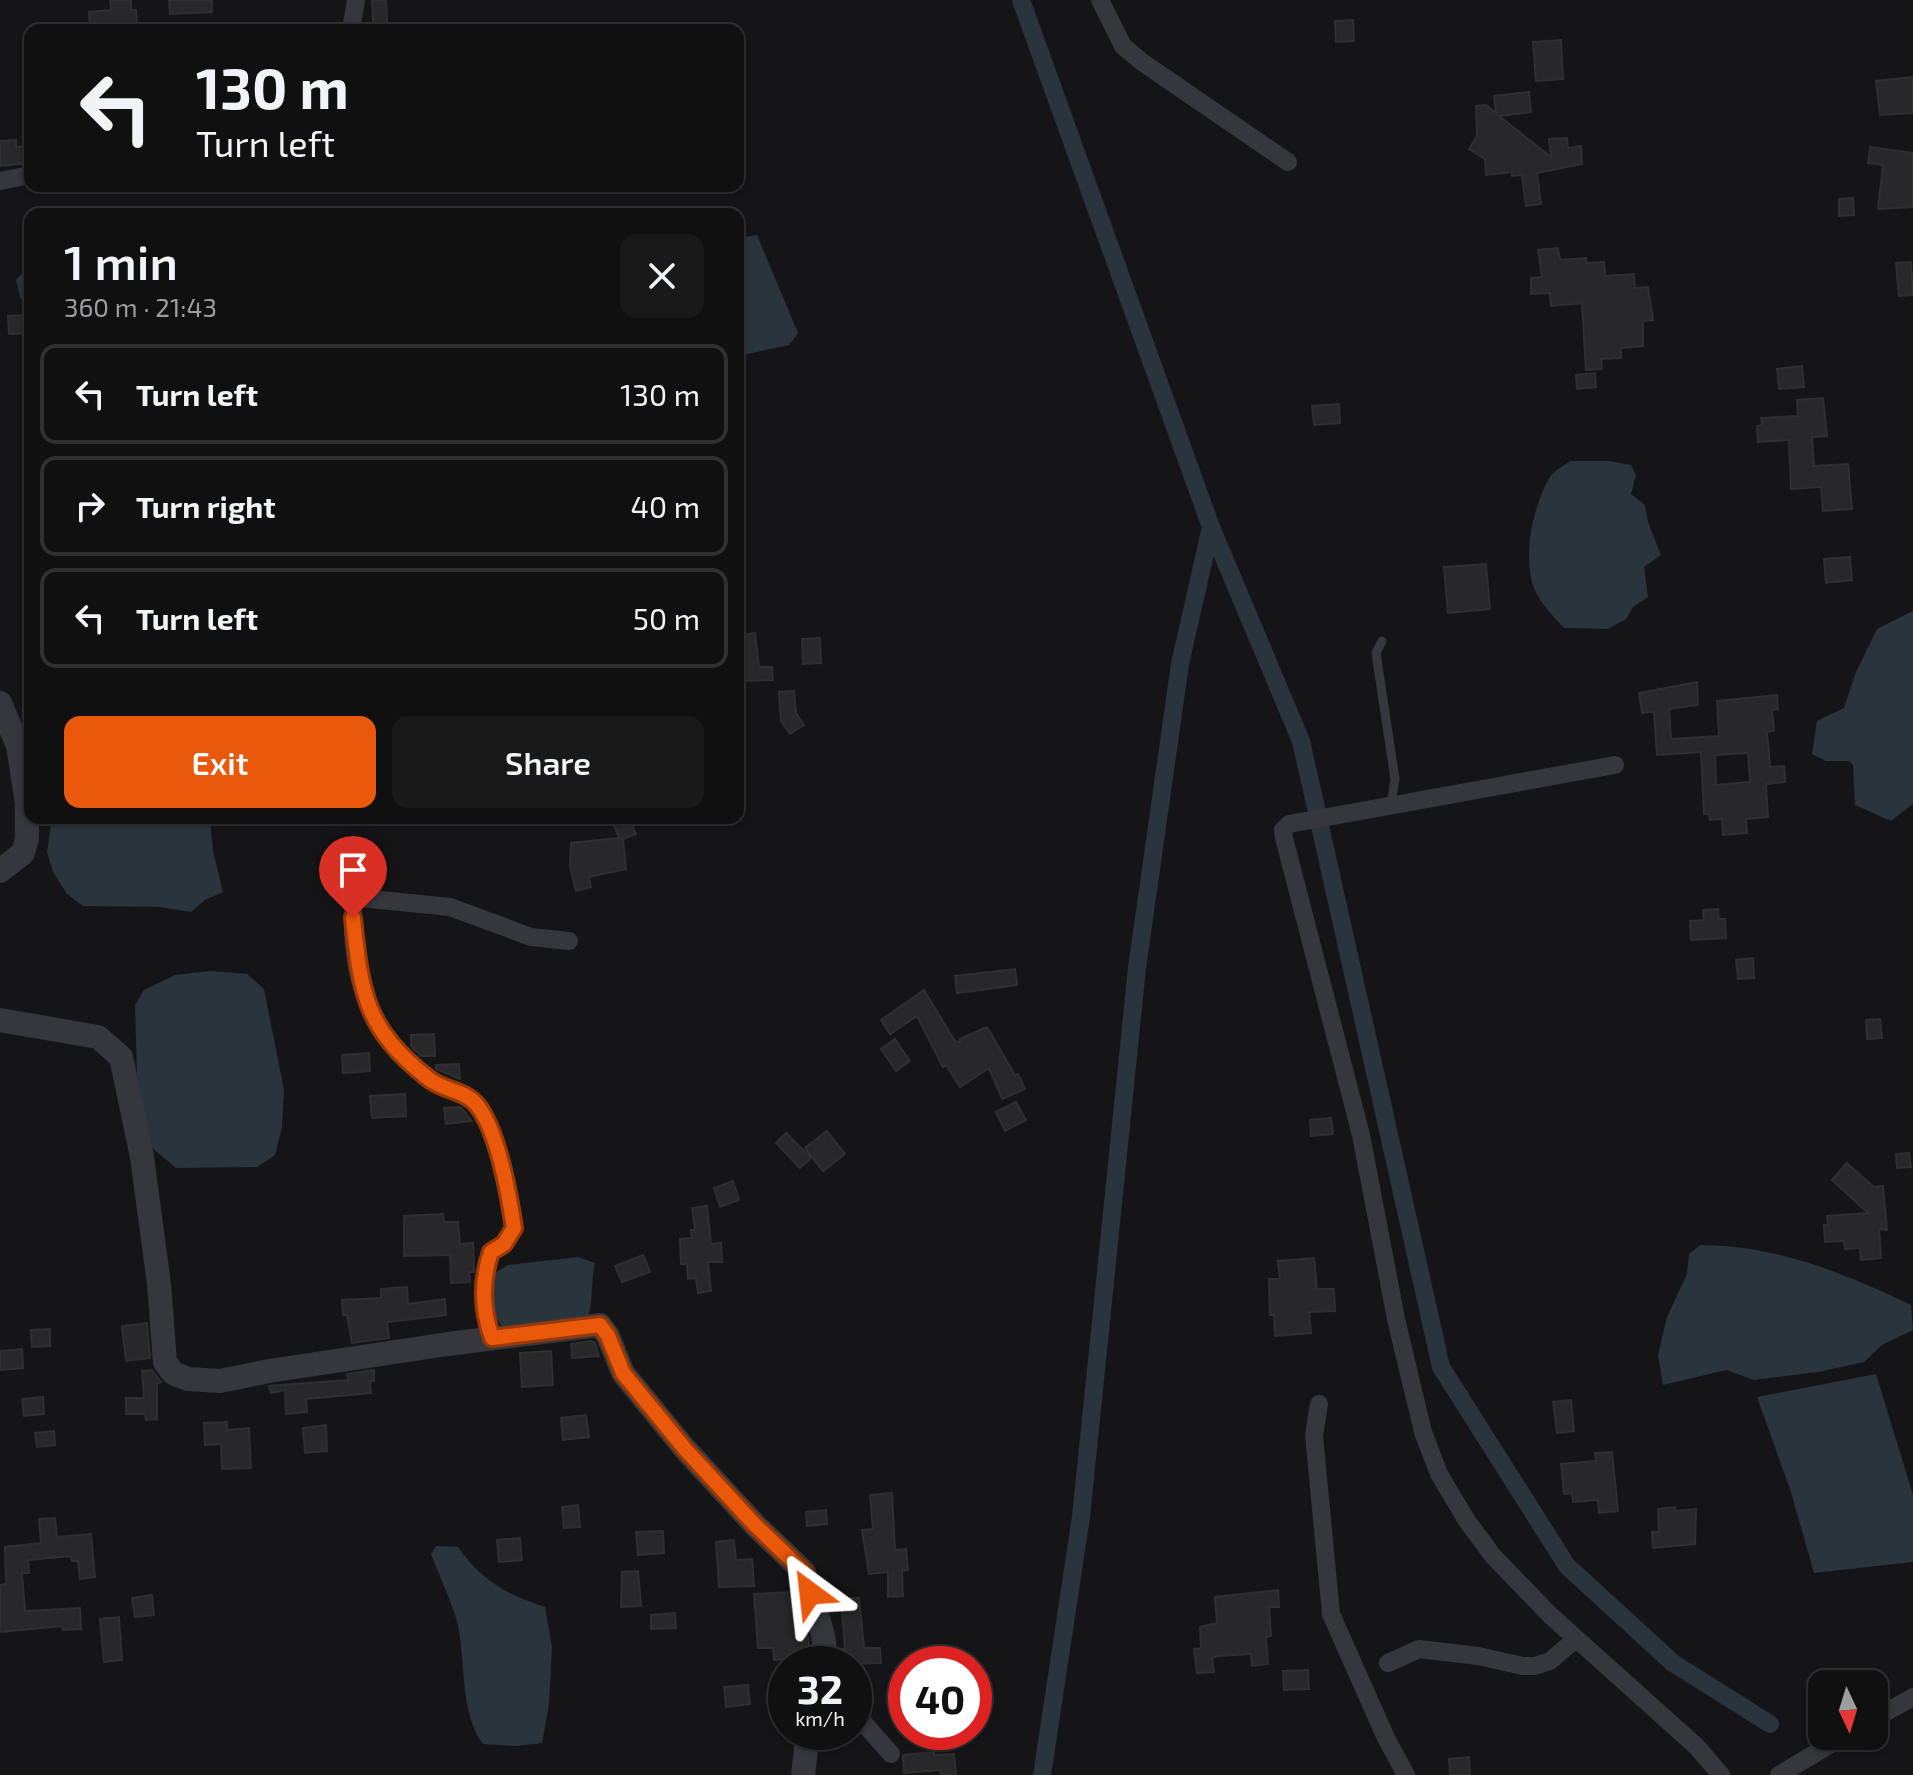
<!DOCTYPE html>
<html lang="en">
<head>
<meta charset="utf-8">
<style>
	body { margin:0; font-family:"Exo 2",sans-serif; background:#19191a; color:#f1f3f6; height:100vh; display:flex; flex-direction:column; font-size:30px; white-space:nowrap }
	* { box-sizing:border-box; margin:0 }
	p { font-size:26px; color:#9c9d9f }
	.icon { flex:none; width:44px; height:44px; fill:none; stroke:currentColor; stroke-width:2; stroke-linecap:round; stroke-linejoin:round }
	.map { position:relative; flex:1; overflow:hidden }
	.drawer { position:absolute; left:24px; top:208px; width:720px; height:616px; display:flex; flex-direction:column; background:#101011; border-radius:16px; box-shadow:0 2px 6px #0004,0 0 0 2px #303031 }
	.drawer>* { flex:none }
	.guide { position:absolute; left:24px; top:24px; width:720px; height:168px; border-radius:16px; box-shadow:0 2px 6px #0004,0 0 0 2px #303031; background:#101011; color:#f1f3f6; overflow:hidden }
	.needle { width:52px; rotate:176deg }
	.controls { position:absolute; left:1808px; top:1670px; display:grid; gap:16px }
	.controls a { display:grid; place-items:center; width:80px; height:80px; border-radius:16px; background:#101011; box-shadow:0 2px 6px #0004,0 0 0 2px #303031; font-size:40px }
	.speed { position:absolute; left:768px; top:1646px; display:flex; gap:16px; font-size:40px; font-weight:700; text-align:center }
	.speed>* { display:grid; place-content:center; width:104px; height:104px; border-radius:50%; background:#101011; box-shadow:0 2px 6px #0004,0 0 0 2px #303031; line-height:1 }
	.speed small { font-size:20px; font-weight:400 }
	.speed .limit { border:12px solid #d22; background:#fff; color:#111 }
	.pin { position:absolute; display:grid; place-items:center; width:68px; height:68px; color:#fff; margin:-82px -34px; border-radius:50% 50% 50% 0; rotate:-45deg; box-shadow:0 0 8px #0007 }
	.pin .icon { rotate:45deg }
	.me { position:absolute; width:88px; margin:-44px; rotate:330deg; stroke-linejoin:round; filter:drop-shadow(0 0 6px #0008) }
	.turn { display:flex; align-items:center; gap:28px; height:168px; padding:0 40px; font-size:36px }
	.turn .icon { width:104px; height:104px; stroke-width:2.5 }
	.turn b { display:block; font-size:56px; line-height:68px }
	.round { display:grid; place-items:center; flex:none; width:84px; height:84px; border-radius:16px; background:#19191a }
	.summary { display:flex; align-items:center; justify-content:space-between; height:136px; padding:0 40px }
	h1 { font-size:48px; font-weight:600; line-height:60px }
	.cta { display:flex; gap:16px; margin-top:auto; padding:16px 40px }
	.cta a { flex:1; height:92px; border-radius:16px; background:#ea580c; color:#fff; font-size:32px; font-weight:600; line-height:92px; text-align:center }
	.cta a+a { background:#19191a; color:#f1f3f6 }
	ul { padding:0; list-style:none }
	li { display:flex; align-items:center; gap:24px; height:100px; margin:0 16px 12px; padding:0 24px; border:4px solid #303031; border-radius:16px }
	li div { flex:1 }
	li b { display:block; font-size:30px }
	li em { font-style:normal }
	.map>svg:first-child { display:block }
	.water { fill:#2a343c }
	.lines { fill:none; stroke-linecap:round; stroke-linejoin:round }
	.canal { stroke:#2a343c; stroke-width:18 }
	.building { fill:#28282b; stroke:#2f2f33; stroke-width:2; fill-rule:evenodd }
	.service { stroke:#35373c; stroke-width:9 }
	.minor { stroke:#35373c; stroke-width:18 }
	.tertiary { stroke:#35373c; stroke-width:24 }
	.route-casing { stroke:#983908; stroke-width:20 }
	.route { stroke:#ea580c; stroke-width:14 }
</style>
</head>
<body>
<div class="map">
<svg width="1913" height="1775" viewBox="0 0 1913 1775">
	<rect width="100%" height="100%" fill="#151517"/>
	<path class="water" d="M757,235L798,333L789,345L738,356V238Z
		M30,265V299H21L16,280Z
		M1570,461H1609L1631,465L1636,475L1631,494L1645,505L1648,522L1661,555L1644,567L1648,597L1633,607L1626,619L1608,629L1564,628C1552,615 1536,599 1532,582C1524,549 1533,506 1550,477C1554,471 1563,466 1570,461Z
		M1913,611V804L1891,821L1855,805L1853,765L1849,761H1826L1812,754L1817,721L1844,708L1856,672L1877,629Z
		M30,680V748C19,726 19,700 30,680Z
		M52,818H210L213,851L223,892L205,900L191,912L160,907L83,906L67,894L53,872L47,852Z
		M210,971L247,974L264,989L284,1090L282,1127L275,1155L257,1167L176,1168L150,1146L137,1075L135,1005L144,990L175,975Z
		M1700,1245C1775,1245 1845,1273 1911,1305L1913,1330L1882,1345L1864,1362L1818,1372L1754,1380L1726,1370L1663,1385L1658,1355L1667,1317L1687,1274L1689,1254Z
		M578,1257L595,1263C591,1278 593,1305 588,1315L504,1329C487,1307 489,1299 493,1274L508,1265Z
		M1876,1374L1913,1495V1562L1814,1573L1791,1492L1757,1397Z
		M436,1546L458,1547C481,1580 507,1595 545,1607L552,1647L549,1704L542,1743L515,1746L483,1744C458,1711 467,1656 456,1618C449,1596 439,1575 431,1554Z"/>
	<g class="lines">
		<path class="canal" d="M1021,0L1211,527L1180,664L1137,968L1081,1517L1042,1775
			M1211,527L1301,741L1441,1367L1567,1566L1673,1663L1770,1724"/>
	</g>
	<path class="building" d="M110,0H131V10H136L137,25L127,26V30H90L89,12L111,10Z
		M169,0H212V12L170,14Z
		M372,0H386L387,23L373,24Z
		M1353,20L1354,41L1336,42L1335,21Z
		M1561,40L1563,79L1536,81L1533,42Z
		M1913,77V113L1880,115L1876,81Z
		M1529,92L1531,112L1499,116L1551,157L1549,139L1567,138L1568,148L1581,146L1582,164L1537,173L1541,204L1526,206L1522,175L1512,176V172L1486,175L1485,159L1469,149L1477,136L1476,106L1486,105L1496,113L1494,96Z
		M16,140V147L30,146V163L0,166V141Z
		M1870,147L1913,153V207L1878,209L1883,165L1868,163Z
		M1853,198L1854,215L1839,216V199Z
		M1558,248L1560,260L1586,258V263L1604,262L1605,276L1634,274L1635,288L1648,287L1653,320L1643,321V346L1621,348V358L1601,359L1602,369L1586,370L1582,303L1551,306L1550,293L1531,294V278L1542,277L1538,250Z
		M1911,262L1913,295L1899,296L1896,263Z
		M30,315V333L9,334L8,316Z
		M1802,366L1804,387L1779,389L1777,369Z
		M1595,373L1596,387L1577,389L1576,375Z
		M1823,398L1827,436L1812,437L1814,466L1848,464L1852,509L1823,511L1821,487L1791,489L1789,440L1758,442L1757,426L1762,425L1761,418L1798,416L1797,400Z
		M1339,404L1340,423L1314,425L1312,406Z
		M1850,557L1852,580L1826,583L1824,559Z
		M1486,564L1490,609L1448,613L1444,567Z
		M755,633L759,667H772L773,680L738,681V665H743L739,635Z
		M820,638L821,663L803,664L802,639Z
		M1697,682L1698,705L1669,709L1671,739L1719,736L1717,701L1777,695L1778,709L1772,710L1774,731L1767,732L1770,767L1784,766L1785,782L1766,784L1768,817L1746,819L1747,833L1723,835L1722,819L1710,820L1709,814H1704L1701,752L1657,755L1654,712L1642,713L1639,693ZM1748,753L1750,782L1716,785L1715,755Z
		M794,691L796,713L804,725L790,734L781,721L779,692Z
		M611,818H629L636,834L623,839L626,869L589,877L591,887L576,891L570,866L571,843L619,838Z
		M1718,909L1719,919H1725L1726,938L1691,940L1690,921L1704,920L1703,910Z
		M1753,958L1754,978L1738,979L1736,960Z
		M1015,969L1017,985L957,993L955,976Z
		M924,990L955,1041L960,1042V1039L987,1027L1015,1075L1018,1074L1025,1089L1002,1099L989,1068L960,1087L946,1065L943,1067L917,1016L890,1034L881,1020Z
		M1880,1019L1882,1038L1867,1039L1866,1020Z
		M434,1034L435,1056H421L411,1046V1035Z
		M895,1039L910,1061L896,1071L881,1049Z
		M369,1053L370,1071L343,1073L342,1055Z
		M459,1064L460,1079L436,1069V1065Z
		M405,1094L406,1116L372,1118L370,1096Z
		M1016,1102L1026,1120L1005,1131L996,1112Z
		M461,1107L472,1121L446,1124L444,1108Z
		M1331,1118L1333,1134L1311,1136L1310,1120Z
		M827,1131L845,1154L823,1171L805,1148Z
		M786,1133L811,1158L800,1168L776,1143Z
		M1909,1153L1911,1167L1897,1168L1896,1154Z
		M1847,1163L1874,1187L1883,1186L1887,1230L1879,1229L1881,1258L1861,1260L1860,1248L1845,1249L1844,1241L1825,1242L1824,1225H1828L1827,1216L1868,1213L1832,1180Z
		M733,1181L739,1200L720,1207L714,1188Z
		M707,1206L711,1244L721,1243L722,1262H708L711,1291L698,1293L696,1278L688,1279L687,1264H681L680,1239L692,1238L691,1230H695L692,1208Z
		M443,1214L444,1222H458L460,1244L473,1243L474,1268V1272H469L470,1282L451,1283L450,1255L404,1256V1216Z
		M643,1255L650,1272L622,1282L615,1266Z
		M1314,1258L1317,1289H1334L1335,1311L1309,1312L1311,1333L1275,1336L1274,1315H1270L1269,1279H1280L1278,1261Z
		M407,1287L408,1304L445,1299L446,1315L387,1322L389,1338L352,1343L347,1315H343L342,1300L381,1298V1289Z
		M147,1323L150,1358L126,1361L122,1326Z
		M50,1329V1346L32,1347L31,1330Z
		M591,1341L595,1343L599,1356L572,1358L571,1344Z
		M22,1349L23,1368L0,1370V1351Z
		M551,1351L553,1385L522,1387L520,1353Z
		M152,1370L161,1382L157,1384V1419L146,1420L145,1414H126V1398H144L142,1371Z
		M374,1370V1381H370L371,1393L306,1399L307,1412L286,1414L285,1390L271,1393L269,1386L348,1380L347,1374Z
		M43,1397L44,1414L24,1416L22,1399Z
		M1571,1400L1574,1431L1557,1433L1553,1402Z
		M586,1415L589,1437L563,1440L561,1418Z
		M227,1422V1430L249,1428L251,1468L222,1469L221,1444L205,1445L204,1423Z
		M326,1425L327,1451L305,1453L303,1428Z
		M54,1431L55,1445L37,1447L35,1433Z
		M1612,1452L1618,1511L1599,1513L1598,1500L1573,1502L1572,1493L1564,1494L1561,1464L1596,1461L1595,1453Z
		M892,1493L895,1550L906,1549L908,1570L902,1571L903,1596L888,1597V1572L869,1574L862,1530L873,1529L870,1495Z
		M578,1505L580,1527L564,1528L562,1507Z
		M1675,1507V1511L1696,1509L1695,1544L1653,1548L1652,1532H1659L1658,1509Z
		M826,1510L827,1524L807,1526L806,1512Z
		M55,1518L57,1537L91,1534L95,1577L80,1579L78,1561H72L71,1556L28,1560L29,1573H22L25,1611L80,1608L81,1629L63,1630L62,1626L0,1632V1585L6,1584L5,1547L41,1543L39,1519Z
		M663,1531L664,1553L638,1555L636,1532Z
		M520,1538L522,1560L499,1562L497,1540Z
		M734,1540L736,1560L752,1559L754,1586L719,1587L716,1542Z
		M638,1571L641,1606L621,1607L622,1572Z
		M1278,1590L1279,1607H1269L1271,1636L1266,1637L1268,1664L1252,1666L1251,1654L1218,1656L1212,1658L1214,1672L1197,1673L1194,1649L1201,1648L1200,1627L1217,1623L1215,1597Z
		M794,1592L808,1638L811,1656L774,1660L773,1648H758L754,1594Z
		M152,1595L154,1615L135,1617L132,1598Z
		M859,1598L864,1648H880L881,1663L842,1664L840,1649H845L841,1599Z
		M675,1613L676,1628L651,1629V1615Z
		M119,1617L122,1660L104,1662L100,1619Z
		M1308,1670L1309,1689L1284,1690L1283,1671Z
		M748,1685L750,1704L726,1707L724,1687Z
		M934,1752V1755L954,1754L956,1775H941L940,1770L904,1773L903,1755Z
		M1469,1757L1470,1775H1450L1449,1759Z"/>
	<g class="lines">
		<path class="service" d="M1382,641L1376,653L1395,779L1391,804"/>
		<path class="minor" d="M1100,0L1123,46L1142,62L1288,162
			M351,30L356,0
			M0,181L30,175
			M1615,765L1289,824L1283,830L1284,838L1361,1135L1396,1319L1423,1432L1439,1474L1467,1521L1493,1556L1550,1615L1696,1746L1721,1775
			M492,1338C482,1310 481,1281 491,1252L504,1244L514,1228C509,1195 498,1131 477,1105C465,1089 444,1091 429,1079C370,1033 350,980 353,906L355,900L361,898L450,907L531,937L569,941
			M1319,1404L1314,1435L1331,1614L1386,1738L1406,1775
			M1388,1663L1419,1649L1478,1656L1523,1666H1535L1550,1661L1576,1639
			M854,1712L891,1754
			M1874,1719L1913,1697
			M1779,1775L1844,1736"/>
		<path class="tertiary" d="M0,703L18,746L27,803V839L23,853L0,871
			M0,1020L98,1037L121,1057L142,1157L159,1284L165,1362L173,1373L188,1379L220,1381L269,1371L448,1344L600,1325L608,1336L623,1373L685,1449L755,1525L804,1572L823,1635L827,1664
			M803,1775L808,1732"/>
	</g>
	<g class="lines">
		<g class="route-casing">
			<path id="route" d="M353,918C361,994 365,1029 429,1079C444,1091 465,1090 477,1105C498,1131 509,1195 514,1228L504,1244L491,1252C481,1281 482,1310 492,1338L600,1325L608,1336L623,1373L685,1449L755,1525L804,1572L810,1593"/>
		</g>
		<use href="#route" class="route"/>
	</g>
</svg>
<div class="controls">
<a><svg class="needle" viewBox="-14 -14 28 28"><path d="M0-13l5 13h-10z" fill="#e53935"/><path d="M0 13l5-13h-10z" fill="#9c9d9f"/></svg></a>
</div>
<div class="speed"><div>32<small>km/h</small></div><div class="limit">40</div></div>
<div class="pin" style="left:353px;top:918px;background:#d93025"><svg class="icon" aria-label="arrive" viewBox="0 0 24 24"><path d="M6 21V4h12l-3 4 3 4H6"/></svg></div>
<svg class="me" style="left:810px;top:1593px" viewBox="-20 -20 40 40"><path d="M0-17L14 15 0 8-14 15z" fill="#ea580c" stroke="#fff" stroke-width="4"/></svg>
<div class="guide">
<div class="turn"><svg class="icon" aria-label="left" viewBox="0 0 24 24"><path d="M17 20v-9H6M10 6l-5 5 5 5"/></svg><div><b>130 m</b>Turn left</div></div>
</div>
<section class="drawer">
<div class="summary"><div><h1>1 min</h1><p>360 m · 21:43</p></div><a class="round"><svg class="icon" aria-label="close" viewBox="0 0 24 24"><path d="M6 6l12 12M18 6L6 18"/></svg></a></div>
<ul>
<li><svg class="icon" aria-label="left" viewBox="0 0 24 24"><path d="M17 20v-9H6M10 6l-5 5 5 5"/></svg><div><b>Turn left</b></div><em>130 m</em></li>
<li><svg class="icon" aria-label="right" viewBox="0 0 24 24"><path d="M7 20v-9h11M14 6l5 5-5 5"/></svg><div><b>Turn right</b></div><em>40 m</em></li>
<li><svg class="icon" aria-label="left" viewBox="0 0 24 24"><path d="M17 20v-9H6M10 6l-5 5 5 5"/></svg><div><b>Turn left</b></div><em>50 m</em></li>
</ul>
<div class="cta"><a>Exit</a><a>Share</a></div>
</section>
</div>
</body>
</html>
